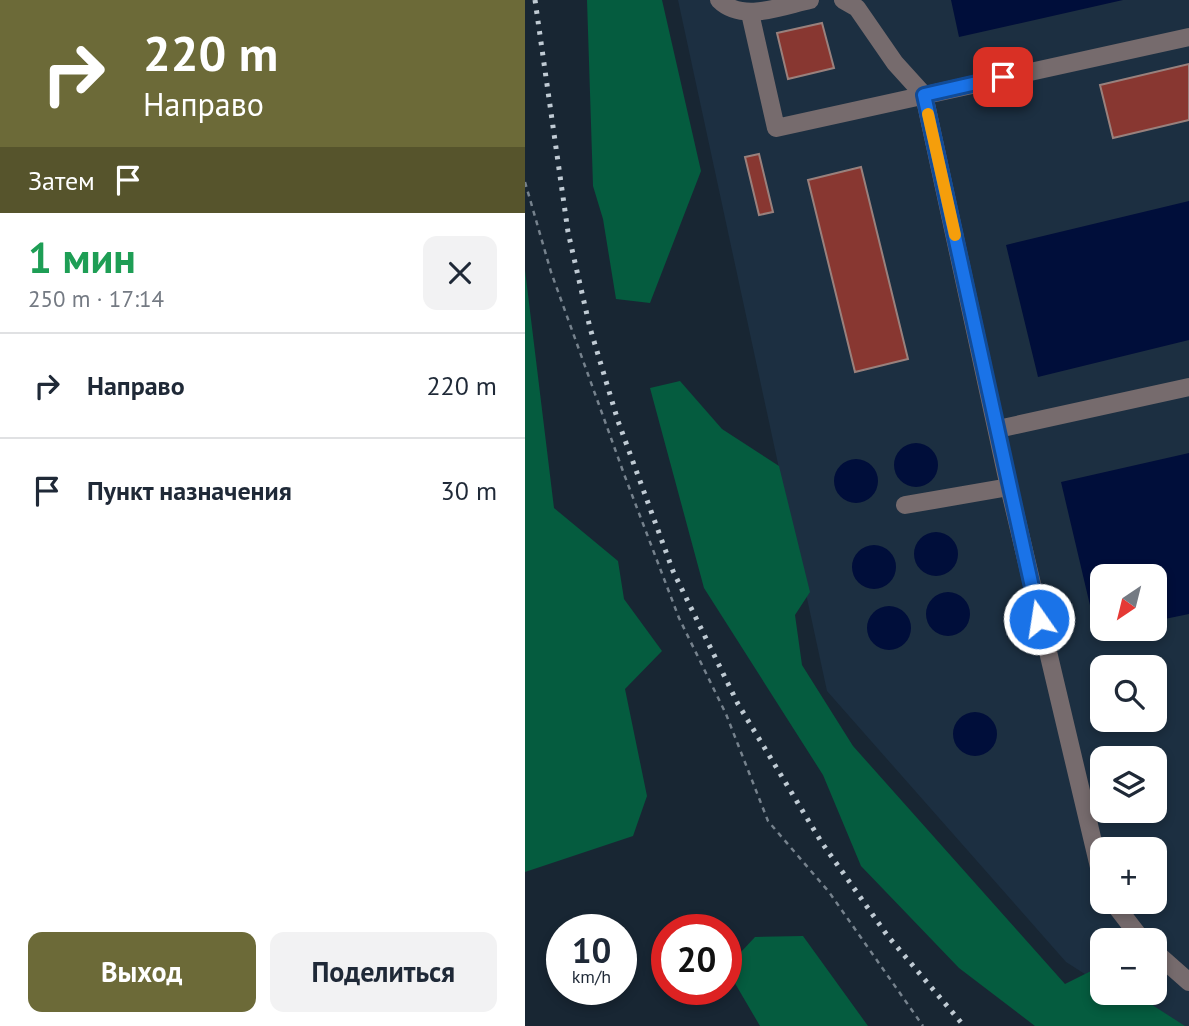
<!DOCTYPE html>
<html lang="ru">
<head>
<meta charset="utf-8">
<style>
	body { margin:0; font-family:"PT Sans",sans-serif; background:#f2f2f3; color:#1f2937; height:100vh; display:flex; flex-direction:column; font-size:26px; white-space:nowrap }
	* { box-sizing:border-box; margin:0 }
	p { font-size:23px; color:#747a83 }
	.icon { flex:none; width:38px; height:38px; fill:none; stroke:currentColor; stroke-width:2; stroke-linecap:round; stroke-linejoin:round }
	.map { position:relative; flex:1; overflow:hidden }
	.details { display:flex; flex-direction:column; background:#fff; width:525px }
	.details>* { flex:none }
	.hud { background:#6c6a38; color:#fff; overflow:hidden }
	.needle { width:46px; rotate:215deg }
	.controls { position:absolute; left:565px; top:564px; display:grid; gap:14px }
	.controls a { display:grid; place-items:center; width:77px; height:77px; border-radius:14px; background:#fff; box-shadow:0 4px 10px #0003; font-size:35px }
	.speed { position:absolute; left:21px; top:914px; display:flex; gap:14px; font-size:35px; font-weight:700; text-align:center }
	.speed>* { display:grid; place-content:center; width:91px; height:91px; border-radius:50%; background:#fff; box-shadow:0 4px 10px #0003; line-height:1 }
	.speed small { font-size:18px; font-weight:400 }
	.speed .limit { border:10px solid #d22; background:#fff; color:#111 }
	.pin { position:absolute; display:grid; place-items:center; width:60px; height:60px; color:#fff; margin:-30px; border-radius:14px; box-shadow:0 4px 10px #0006 }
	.me { position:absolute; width:77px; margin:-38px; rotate:347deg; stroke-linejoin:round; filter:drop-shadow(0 0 5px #0008) }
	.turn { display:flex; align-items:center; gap:24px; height:147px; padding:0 28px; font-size:32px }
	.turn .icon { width:91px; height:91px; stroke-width:2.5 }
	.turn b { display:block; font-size:49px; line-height:60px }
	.then { display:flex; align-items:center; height:66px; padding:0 28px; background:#0003; gap:14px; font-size:26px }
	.round { display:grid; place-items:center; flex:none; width:74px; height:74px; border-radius:14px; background:#f2f2f3 }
	.summary { display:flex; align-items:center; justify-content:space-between; height:119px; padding:0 28px }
	h1 { font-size:42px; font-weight:800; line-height:52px; color:#1e9e55 }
	.button { display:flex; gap:14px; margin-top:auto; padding:14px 28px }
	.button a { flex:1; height:80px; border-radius:14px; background:#6c6a38; color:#fff; font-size:28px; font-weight:800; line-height:80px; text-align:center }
	.button a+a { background:#f2f2f3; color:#1f2937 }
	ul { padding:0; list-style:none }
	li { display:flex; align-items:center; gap:21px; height:105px; padding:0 28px; border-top:2px solid #e0e1e3 }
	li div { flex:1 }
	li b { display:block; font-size:26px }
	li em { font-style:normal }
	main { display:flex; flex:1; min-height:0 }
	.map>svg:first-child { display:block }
	.built { fill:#1c2f41; fill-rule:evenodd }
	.forest { fill:#055c3f }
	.water { fill:#000e3a }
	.building { fill:#883731; stroke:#99817d; stroke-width:2 }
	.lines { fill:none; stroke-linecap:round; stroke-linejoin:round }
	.path { stroke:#76828d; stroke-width:2.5; stroke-dasharray:5 5; stroke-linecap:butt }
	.minor { stroke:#766b6d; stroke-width:18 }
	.rail { stroke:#c0cbd4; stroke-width:5; stroke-dasharray:3.5 7; stroke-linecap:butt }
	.route-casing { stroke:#114b97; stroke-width:18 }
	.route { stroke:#1a73e8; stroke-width:12 }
	.slow { stroke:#f59e0b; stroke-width:12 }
</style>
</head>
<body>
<main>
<section class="details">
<div class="hud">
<div class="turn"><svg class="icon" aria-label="right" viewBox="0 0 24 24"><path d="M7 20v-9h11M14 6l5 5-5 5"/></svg><div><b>220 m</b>Направо</div></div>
<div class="then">Затем<svg class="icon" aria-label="arrive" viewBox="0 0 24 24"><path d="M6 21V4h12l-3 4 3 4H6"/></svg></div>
</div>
<div class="summary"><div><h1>1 мин</h1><p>250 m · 17:14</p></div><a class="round"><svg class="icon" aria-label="close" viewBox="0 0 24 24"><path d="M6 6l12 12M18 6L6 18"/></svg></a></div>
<ul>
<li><svg class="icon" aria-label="right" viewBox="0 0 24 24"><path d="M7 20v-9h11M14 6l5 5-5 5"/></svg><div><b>Направо</b></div><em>220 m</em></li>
<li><svg class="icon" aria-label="arrive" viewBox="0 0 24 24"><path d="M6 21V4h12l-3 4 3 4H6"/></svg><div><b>Пункт назначения</b></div><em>30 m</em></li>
</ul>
<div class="button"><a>Выход</a><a>Поделиться</a></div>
</section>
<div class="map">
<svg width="664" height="1026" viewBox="0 0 664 1026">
	<rect width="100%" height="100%" fill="#182633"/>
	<path class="built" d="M153,0H664V1026H642L589,992H630V940H578L577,985L541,962L302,691ZM578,576H630V628H578ZM578,667H630V719H578ZM578,758H630V810H578ZM578,849H630V901H578Z"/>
	<path class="forest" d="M62,0H137L176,171L125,303L91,299L78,219L68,186Z
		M0,270L29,508L93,561L99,599L137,651L100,689L122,796L108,836L0,872Z
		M155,381L197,429L254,466L285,592L270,615L277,665L328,746L540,984L570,969L577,973L578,992H607L660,1026H510L434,968L336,866L298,775L179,588L125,388Z
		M278,936L343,1026H235L201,968L230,937Z"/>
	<path class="water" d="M426,0H598L434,37Z
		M664,201V340L513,377L481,245Z
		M369 465a22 22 0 1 1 44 0a22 22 0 1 1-44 0Z
		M664,453V614L630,621V576H578V628H601L572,635L536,482Z
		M309 481a22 22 0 1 1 44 0a22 22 0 1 1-44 0Z
		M389 554a22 22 0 1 1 44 0a22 22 0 1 1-44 0Z
		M327 567a22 22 0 1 1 44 0a22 22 0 1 1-44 0Z
		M401 614a22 22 0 1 1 44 0a22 22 0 1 1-44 0Z
		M342 628a22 22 0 1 1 44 0a22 22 0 1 1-44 0Z
		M428 734a22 22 0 1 1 44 0a22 22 0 1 1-44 0Z"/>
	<path class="building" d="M297,23L309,68L263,79L252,33Z
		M664,64V120L588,138L575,85Z
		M234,154L248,212L234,215L220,157Z
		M336,167L383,359L330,372L283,180Z"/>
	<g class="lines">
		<path class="path" d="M0,182L26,272L99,474L154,618L201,714L243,821L304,892L398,1026"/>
		<path class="minor" d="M194,0C217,23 257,6 285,0
			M318,0L332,8L370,63L399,95L484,487L578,884
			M225,13L251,128L664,37
			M473,429L664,387
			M380,505L484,487
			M587,901L617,940
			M630,952L664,982"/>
		<path class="rail" d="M10,0L43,232L65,328L93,421L148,571L213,704L297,843L362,935L439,1026"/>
	</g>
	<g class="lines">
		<g class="route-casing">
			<path id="route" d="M478,77L399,95L514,619"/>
		</g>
		<use href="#route" class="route"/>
		<path class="slow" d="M403,114L430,235"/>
	</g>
</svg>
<div class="controls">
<a><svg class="needle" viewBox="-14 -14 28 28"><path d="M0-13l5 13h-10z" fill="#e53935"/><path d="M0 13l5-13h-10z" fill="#747a83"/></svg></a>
<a><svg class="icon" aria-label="search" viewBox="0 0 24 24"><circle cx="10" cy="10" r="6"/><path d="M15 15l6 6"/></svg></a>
<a><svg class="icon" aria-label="layers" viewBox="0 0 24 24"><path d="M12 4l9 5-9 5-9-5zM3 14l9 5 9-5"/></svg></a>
<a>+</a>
<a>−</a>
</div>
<div class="speed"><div>10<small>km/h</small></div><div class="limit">20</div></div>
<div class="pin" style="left:478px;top:77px;background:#d93025"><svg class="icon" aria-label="arrive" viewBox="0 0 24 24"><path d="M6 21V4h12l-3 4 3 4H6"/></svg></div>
<svg class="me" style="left:514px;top:619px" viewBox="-20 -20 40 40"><circle r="17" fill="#1a73e8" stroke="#fff" stroke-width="3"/><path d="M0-11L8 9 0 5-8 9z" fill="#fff"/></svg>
</div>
</main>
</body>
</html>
